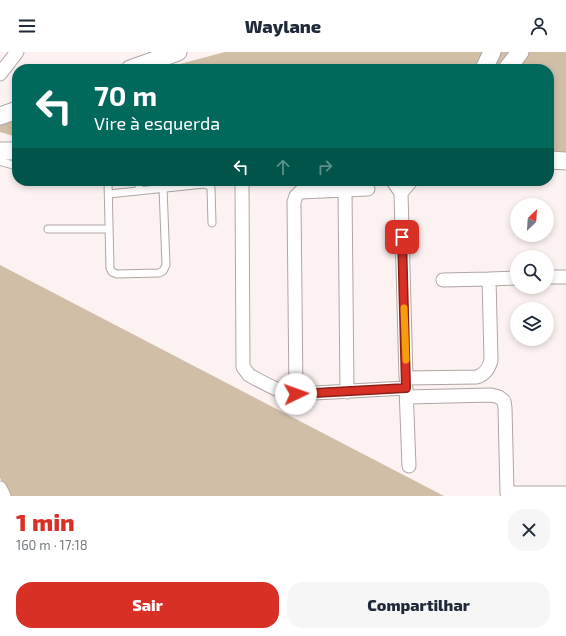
<!DOCTYPE html>
<html lang="pt">
<head>
<meta charset="utf-8">
<style>
	body { margin:0; font-family:"Exo 2",sans-serif; background:#f6f6f7; color:#1f2937; height:100vh; display:flex; flex-direction:column; font-size:15px; white-space:nowrap }
	* { box-sizing:border-box; margin:0 }
	p { font-size:13px; color:#747a83 }
	.icon { flex:none; width:22px; height:22px; fill:none; stroke:currentColor; stroke-width:2; stroke-linecap:round; stroke-linejoin:round }
	.map { position:relative; height:444px; overflow:hidden }
	.details { display:flex; flex-direction:column; background:#fff; flex:1 }
	.details>* { flex:none }
	.guide { position:absolute; left:12px; top:12px; width:542px; height:122px; border-radius:16px; box-shadow:0 2px 6px #0003; background:#00695c; color:#fff; overflow:hidden }
	.needle { width:26px; rotate:25deg }
	.tools { position:absolute; left:510px; top:146px; display:grid; gap:8px }
	.tools a { display:grid; place-items:center; width:44px; height:44px; border-radius:50%; background:#fff; box-shadow:0 2px 6px #0003; font-size:20px }
	.pin { position:absolute; display:grid; place-items:center; width:34px; height:34px; color:#fff; margin:-17px; border-radius:8px; box-shadow:0 2px 6px #0006 }
	.me { position:absolute; width:44px; margin:-22px; rotate:87deg; stroke-linejoin:round; filter:drop-shadow(0 0 3px #0008) }
	.turn { display:flex; align-items:center; gap:14px; height:84px; padding:0 16px; font-size:18px }
	.turn .icon { width:52px; height:52px; stroke-width:2.5 }
	.turn b { display:block; font-size:28px; line-height:34px }
	.lanes { display:flex; align-items:center; height:38px; padding:0 16px; background:#0003; justify-content:center; gap:20px; direction:ltr }
	.lanes .off { opacity:.35 }
	.round { display:grid; place-items:center; flex:none; width:42px; height:42px; border-radius:16px; background:#f6f6f7 }
	.overview { display:flex; align-items:center; justify-content:space-between; height:68px; padding:0 16px }
	h1 { font-size:24px; font-weight:800; line-height:30px; color:#d93025 }
	.primary-button { display:flex; gap:8px; margin-top:auto; padding:8px 16px }
	.primary-button a { flex:1; height:46px; border-radius:16px; background:#d93025; color:#fff; font-size:16px; font-weight:800; line-height:46px; text-align:center }
	.primary-button a+a { background:#f6f6f7; color:#1f2937 }
	header { display:flex; justify-content:space-between; align-items:center; height:52px; padding:0 16px; background:#fff; font-size:18px; font-weight:800 }
	.map>svg:first-child { display:block }
	.green { fill:#d0bea7 }
	.lines { fill:none; stroke-linecap:round; stroke-linejoin:round }
	.service-casing { stroke:#b0a5a5; stroke-width:9 }
	.minor-casing { stroke:#b0a5a5; stroke-width:15 }
	.tertiary-casing { stroke:#b0a5a5; stroke-width:19 }
	.service { stroke:#fff; stroke-width:7 }
	.minor { stroke:#fff; stroke-width:13 }
	.tertiary { stroke:#fff; stroke-width:17 }
	.route-casing { stroke:#8d1f18; stroke-width:10 }
	.route { stroke:#d93025; stroke-width:7 }
	.slow { stroke:#f59e0b; stroke-width:7 }
</style>
</head>
<body>
<header><svg class="icon" aria-label="menu" viewBox="0 0 24 24"><path d="M4 6h16M4 12h16M4 18h16"/></svg>Waylane<svg class="icon" aria-label="person" viewBox="0 0 24 24"><circle cx="12" cy="8" r="4"/><path d="M4 21q1-7 8-7t8 7"/></svg></header>
<div class="map">
<svg width="566" height="444" viewBox="0 0 566 444">
	<rect width="100%" height="100%" fill="#fdf2f2"/>
	<path class="green" d="M225,0H566V104H549V17H161Z
		M17,65V85L0,80V70Z
		M0,213L444,444H9L0,426Z"/>
	<g class="lines">
		<g class="service-casing">
			<path id="service" d="M0,108L2,110L17,114
				M108,129L110,216L112,220L117,222L159,221L163,219L166,213L163,136
				M139,129V139
				M109,142L204,132L208,133L211,136L212,171
				M48,177H109"/>
		</g>
		<g class="minor-casing">
			<path id="minor" d="M0,22L17,0
				M242,129L243,315L249,323C264,331 278,340 296,342L406,336
				M393,129L401,141L406,326L477,325C485,322 489,317 491,308L489,227L517,226
				M345,138L347,340
				M401,141L411,129
				M547,225H566
				M443,228L489,227
				M406,336L409,414
				M296,342L294,150L296,144L300,140L368,137
				M407,345L491,343L499,345L504,349L505,356L507,441H566
				M0,436L4,444"/>
		</g>
		<g class="tertiary-casing">
			<path id="tertiary" d="M130,17L178,0
				M484,17L492,0
				M507,17L520,0
				M0,64L17,58
				M0,99H17
				M549,108L566,109"/>
		</g>
		<use href="#service" class="service"/>
		<use href="#minor" class="minor"/>
		<use href="#tertiary" class="tertiary"/>
	</g>
	<g class="lines">
		<g class="route-casing">
			<path id="route" d="M296,342L406,336L402,185"/>
		</g>
		<use href="#route" class="route"/>
		<path class="slow" d="M404,256L406,308"/>
	</g>
</svg>
<div class="tools">
<a><svg class="needle" viewBox="-14 -14 28 28"><path d="M0-13l5 13h-10z" fill="#e53935"/><path d="M0 13l5-13h-10z" fill="#747a83"/></svg></a>
<a><svg class="icon" aria-label="search" viewBox="0 0 24 24"><circle cx="10" cy="10" r="6"/><path d="M15 15l6 6"/></svg></a>
<a><svg class="icon" aria-label="layers" viewBox="0 0 24 24"><path d="M12 4l9 5-9 5-9-5zM3 14l9 5 9-5"/></svg></a>
</div>
<div class="pin" style="left:402px;top:185px;background:#d93025"><svg class="icon" aria-label="arrive" viewBox="0 0 24 24"><path d="M6 21V4h12l-3 4 3 4H6"/></svg></div>
<svg class="me" style="left:296px;top:342px" viewBox="-20 -20 40 40"><circle r="19" fill="#fff"/><path d="M0-13L10 11 0 6-10 11z" fill="#d93025"/></svg>
<div class="guide">
<div class="turn"><svg class="icon" aria-label="left" viewBox="0 0 24 24"><path d="M17 20v-9H6M10 6l-5 5 5 5"/></svg><div><b>70 m</b>Vire à esquerda</div></div>
<div class="lanes"><svg class="icon" aria-label="left" viewBox="0 0 24 24"><path d="M17 20v-9H6M10 6l-5 5 5 5"/></svg><svg class="icon off" aria-label="ahead" viewBox="0 0 24 24"><path d="M12 20V5M6 11l6-6 6 6"/></svg><svg class="icon off" aria-label="right" viewBox="0 0 24 24"><path d="M7 20v-9h11M14 6l5 5-5 5"/></svg></div>
</div>
</div>
<section class="details">
<div class="overview"><div><h1>1 min</h1><p>160 m · 17:18</p></div><a class="round"><svg class="icon" aria-label="close" viewBox="0 0 24 24"><path d="M6 6l12 12M18 6L6 18"/></svg></a></div>
<div class="primary-button"><a>Sair</a><a>Compartilhar</a></div>
</section>
</body>
</html>
